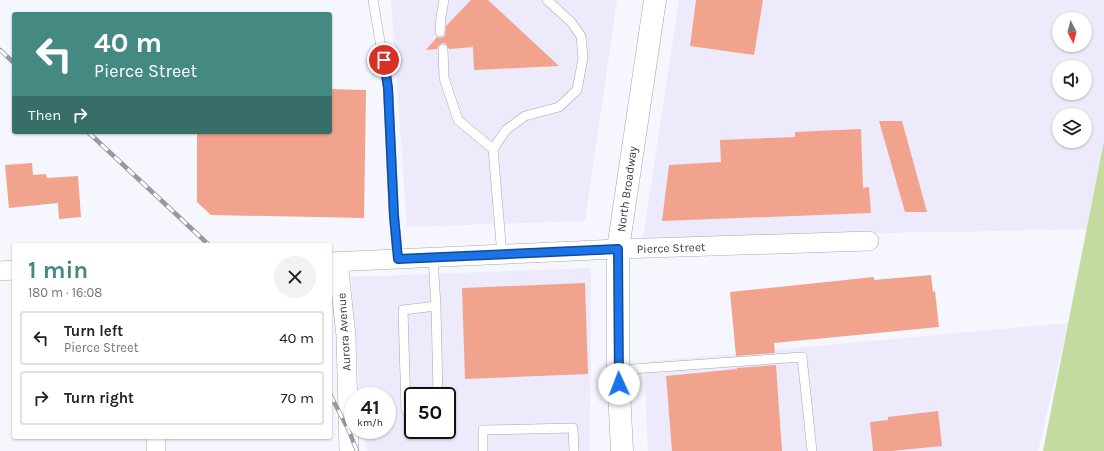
<!DOCTYPE html>
<html lang="en">
<head>
<meta charset="utf-8">
<style>
	body { margin:0; font-family:Karla,sans-serif; background:#f2f2f2; color:#222; height:100vh; display:flex; flex-direction:column; font-size:15px; white-space:nowrap }
	* { box-sizing:border-box; margin:0 }
	p { font-size:13px; color:#767676 }
	.icon { flex:none; width:22px; height:22px; fill:none; stroke:currentColor; stroke-width:2; stroke-linecap:round; stroke-linejoin:round }
	.map { position:relative; flex:1; overflow:hidden }
	.side { position:absolute; left:12px; top:243px; width:320px; height:196px; display:flex; flex-direction:column; background:#fff; border-radius:4px; box-shadow:0 1px 3px #0004 }
	.side>* { flex:none }
	.banner { position:absolute; left:12px; top:12px; width:320px; height:122px; border-radius:4px; box-shadow:0 1px 3px #0004; background:#458a82; color:#fff; overflow:hidden }
	.needle { width:26px; rotate:173deg }
	.tools { position:absolute; left:1052px; top:12px; display:grid; gap:8px }
	.tools a { display:grid; place-items:center; width:40px; height:40px; border-radius:50%; background:#fff; box-shadow:0 1px 3px #0004; font-size:20px }
	.speed { position:absolute; left:344px; top:387px; display:flex; gap:8px; font-size:20px; font-weight:700; text-align:center }
	.speed>* { display:grid; place-content:center; width:52px; height:52px; border-radius:50%; background:#fff; box-shadow:0 1px 3px #0004; line-height:1 }
	.speed small { font-size:10px; font-weight:400 }
	.speed .limit { border:2px solid #111; border-radius:6px; background:#fff; color:#111 }
	.pin { position:absolute; display:grid; place-items:center; width:34px; height:34px; color:#fff; margin:-17px; border:2px solid #fff; border-radius:50%; box-shadow:0 1px 4px #0007 }
	.me { position:absolute; width:44px; margin:-22px; rotate:358deg; stroke-linejoin:round; filter:drop-shadow(0 0 3px #0008) }
	.turn { display:flex; align-items:center; gap:14px; height:84px; padding:0 16px; font-size:18px }
	.turn .icon { width:52px; height:52px; stroke-width:2.5 }
	.turn b { display:block; font-size:28px; line-height:34px }
	.then { display:flex; align-items:center; height:38px; padding:0 16px; background:#0003; gap:8px; font-size:15px }
	.round { display:grid; place-items:center; flex:none; width:42px; height:42px; border-radius:21px; background:#f2f2f2 }
	.headline { display:flex; align-items:center; justify-content:space-between; height:68px; padding:0 16px }
	h1 { font-size:24px; font-weight:700; line-height:30px; color:#458a82 }
	ul { padding:0; list-style:none }
	li { display:flex; align-items:center; gap:12px; height:54px; margin:0 8px 6px; padding:0 8px; border:2px solid #e0e0e0; border-radius:4px }
	li div { flex:1 }
	li b { display:block; font-size:15px }
	li em { font-style:normal }
	.map>svg:first-child { display:block }
	.commercial { fill:#edeafc; fill-rule:evenodd }
	.green { fill:#c4dba0 }
	.building { fill:#f2a38e }
	.lines { fill:none; stroke-linecap:round; stroke-linejoin:round }
	.lane-casing { stroke:#a6a7ae; stroke-width:10 }
	.street-casing { stroke:#a6a7ae; stroke-width:20 }
	.secondary-casing { stroke:#a6a7ae; stroke-width:23 }
	.lane { stroke:#fff; stroke-width:9 }
	.street { stroke:#fff; stroke-width:19 }
	.secondary { stroke:#fff; stroke-width:22 }
	.rail-casing { stroke:#98999f; stroke-width:4.5 }
	.rail { stroke:#fff; stroke-width:3; stroke-dasharray:9; stroke-linecap:butt }
	.route-casing { stroke:#114b97; stroke-width:10 }
	.route { stroke:#1a73e8; stroke-width:7 }
	.labels { text-anchor:middle; stroke-width:3; stroke-linejoin:round; paint-order:stroke }
	.street-label { font-size:12px; fill:#3a3b3e; stroke:#fff }
</style>
</head>
<body>
<div class="map">
<svg width="1104" height="451" viewBox="0 0 1104 451">
	<rect width="100%" height="100%" fill="#f5f6fe"/>
	<path class="commercial" d="M391,0H617L585,221L407,227Z
		M679,0H1104V141L1087,229L643,238ZM1059,19H1085V45H1059ZM1059,67H1085V93H1059ZM1059,115H1085V141H1059Z
		M591,268L590,451H368L360,430H387V396H359L358,368L351,277ZM413,396H447V430H413Z
		M1068,323L1038,451H648L644,362Z"/>
	<path class="green" d="M1104,141V451H1043Z"/>
	<path class="building" d="M471,0H488L559,66L474,70L473,47L449,49L446,44L442,43L438,46L437,49L426,50L437,37L440,38L445,36L446,26Z
		M696,0H763L754,55L690,46Z
		M330,89L366,90L364,218L211,215L197,202V132H330Z
		M879,121H902L927,212H905Z
		M861,129L863,188L869,187L871,213L662,221L669,165L721,162L720,140L795,137V132Z
		M32,163L33,175L46,174L47,178L78,176L81,217L59,219L58,203L9,208L5,165Z
		M931,275L933,292L935,291L939,327L774,343L775,353L736,356L730,292L874,277V280Z
		M585,283L588,374L465,379L462,288Z
		M776,365L782,451H672L666,376L737,369V368Z
		M938,411L942,446L891,451H873L870,422L888,420V417Z"/>
	<g class="lines">
		<g class="lane-casing">
			<path id="lane" d="M373,0L388,88L394,216L398,259
				M440,32L441,17L444,0
				M443,49L444,78L458,120L493,149L502,255
				M493,149L506,130L525,116L559,107L577,90L583,58L581,36L571,22L547,0
				M433,258L436,306L438,396
				M618,370L802,357L812,451
				M413,411L406,410L403,310L436,306
				M483,451V430L573,428L574,451"/>
		</g>
		<g class="street-casing">
			<path id="street" d="M330,262L618,249L869,241
				M338,262L346,336L349,451
				M0,271L14,270
				M156,451V437"/>
		</g>
		<g class="secondary-casing">
			<path id="secondary" d="M622,451L618,370V249L655,0"/>
		</g>
		<use href="#lane" class="lane"/>
		<use href="#street" class="street"/>
		<use href="#secondary" class="secondary"/>
		<g class="rail-casing">
			<path id="rail" d="M0,50L14,63
				M88,132L209,245
				M330,394L349,431L357,451"/>
		</g>
		<use href="#rail" class="rail"/>
	</g>
	<g class="lines">
		<g class="route-casing">
			<path id="route" d="M384,60L388,88L394,216L398,259L618,249L619,384"/>
		</g>
		<use href="#route" class="route"/>
	</g>
	<g class="labels">
		<g class="street-label">
			<text transform="translate(627 189) rotate(-82)" y="4">North Broadway</text>
			<text transform="translate(671 248) rotate(-2)" y="4">Pierce Street</text>
			<text transform="translate(344 332) rotate(-94)" y="4">Aurora Avenue</text>
		</g>
	</g>
</svg>
<div class="tools">
<a><svg class="needle" viewBox="-14 -14 28 28"><path d="M0-13l5 13h-10z" fill="#e53935"/><path d="M0 13l5-13h-10z" fill="#767676"/></svg></a>
<a><svg class="icon" aria-label="sound" viewBox="0 0 24 24"><path d="M4 9h4l5-4v14l-5-4H4zM17 9q2 3 0 6"/></svg></a>
<a><svg class="icon" aria-label="layers" viewBox="0 0 24 24"><path d="M12 4l9 5-9 5-9-5zM3 14l9 5 9-5"/></svg></a>
</div>
<div class="speed"><div>41<small>km/h</small></div><div class="limit">50</div></div>
<div class="pin" style="left:384px;top:60px;background:#d93025"><svg class="icon" aria-label="arrive" viewBox="0 0 24 24"><path d="M6 21V4h12l-3 4 3 4H6"/></svg></div>
<svg class="me" style="left:619px;top:384px" viewBox="-20 -20 40 40"><circle r="19" fill="#fff"/><path d="M0-13L10 11 0 6-10 11z" fill="#1a73e8"/></svg>
<div class="banner">
<div class="turn"><svg class="icon" aria-label="left" viewBox="0 0 24 24"><path d="M17 20v-9H6M10 6l-5 5 5 5"/></svg><div><b>40 m</b>Pierce Street</div></div>
<div class="then">Then<svg class="icon" aria-label="right" viewBox="0 0 24 24"><path d="M7 20v-9h11M14 6l5 5-5 5"/></svg></div>
</div>
<section class="side">
<div class="headline"><div><h1>1 min</h1><p>180 m · 16:08</p></div><a class="round"><svg class="icon" aria-label="close" viewBox="0 0 24 24"><path d="M6 6l12 12M18 6L6 18"/></svg></a></div>
<ul>
<li><svg class="icon" aria-label="left" viewBox="0 0 24 24"><path d="M17 20v-9H6M10 6l-5 5 5 5"/></svg><div><b>Turn left</b><p>Pierce Street</p></div><em>40 m</em></li>
<li><svg class="icon" aria-label="right" viewBox="0 0 24 24"><path d="M7 20v-9h11M14 6l5 5-5 5"/></svg><div><b>Turn right</b></div><em>70 m</em></li>
</ul>
</section>
</div>
</body>
</html>
